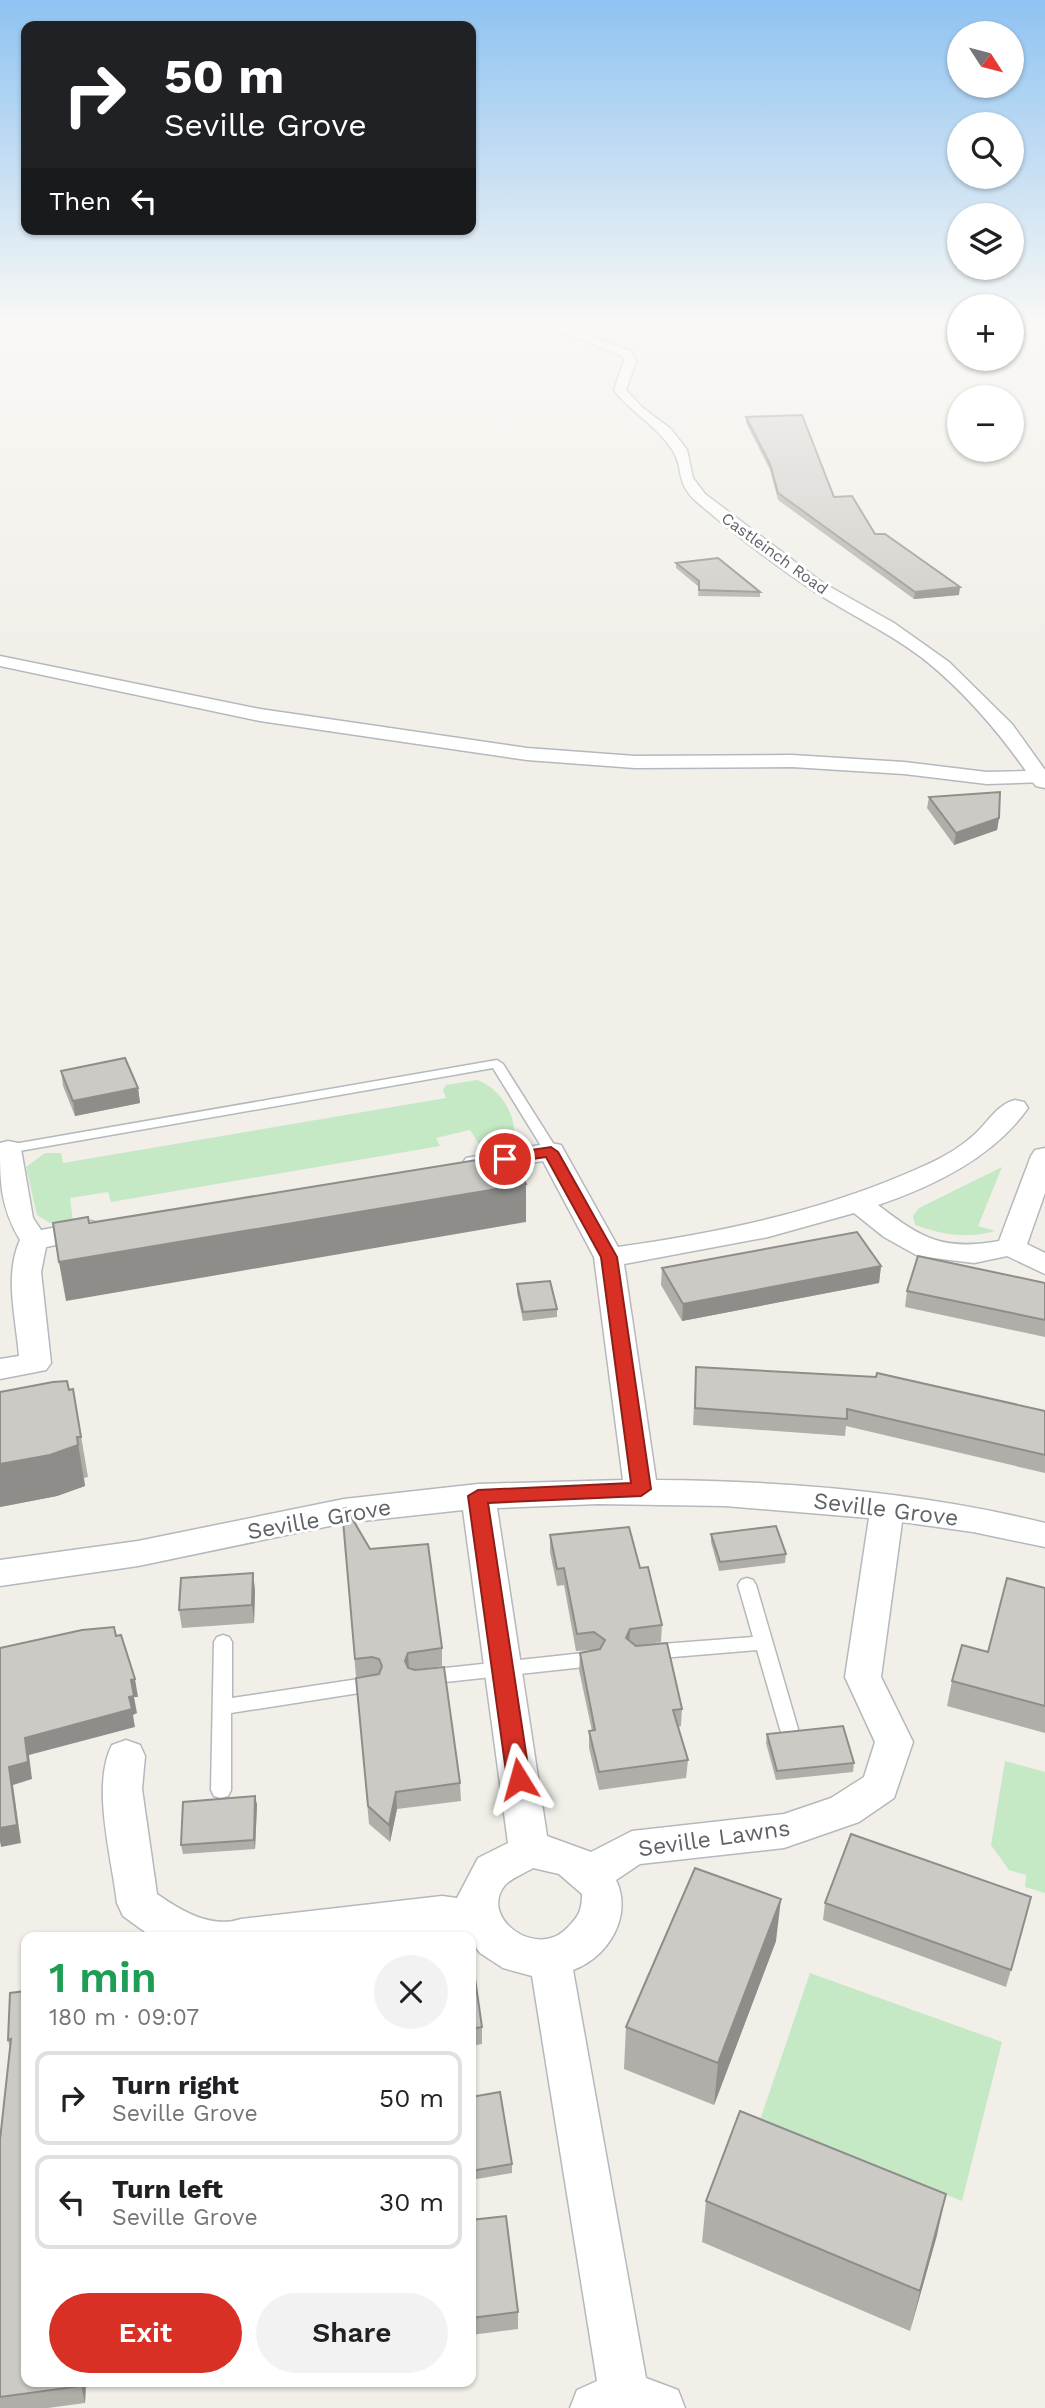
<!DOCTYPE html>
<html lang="en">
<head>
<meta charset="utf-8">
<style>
	body { margin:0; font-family:"Work Sans",sans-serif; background:#f2f2f2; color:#202124; height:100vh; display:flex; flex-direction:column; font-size:26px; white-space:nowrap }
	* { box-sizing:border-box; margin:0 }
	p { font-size:23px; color:#757577 }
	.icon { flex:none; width:38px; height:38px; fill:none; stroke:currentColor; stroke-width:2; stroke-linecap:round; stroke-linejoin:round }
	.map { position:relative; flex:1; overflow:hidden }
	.sheet { position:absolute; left:21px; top:1932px; width:455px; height:455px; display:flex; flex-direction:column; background:#fff; border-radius:14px; box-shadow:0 2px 5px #0004 }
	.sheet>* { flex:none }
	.banner { position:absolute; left:21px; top:21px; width:455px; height:214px; border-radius:14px; box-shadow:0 2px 5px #0004; background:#202124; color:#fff; overflow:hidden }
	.needle { width:46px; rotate:126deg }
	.tools { position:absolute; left:947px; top:21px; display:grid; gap:14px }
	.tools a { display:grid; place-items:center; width:77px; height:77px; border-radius:50%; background:#fff; box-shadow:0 2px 5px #0004; font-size:35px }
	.pin { position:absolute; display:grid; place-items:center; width:60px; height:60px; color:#fff; margin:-30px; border:4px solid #fff; border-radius:50%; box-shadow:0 2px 7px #0007 }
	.me { position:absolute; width:77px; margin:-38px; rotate:352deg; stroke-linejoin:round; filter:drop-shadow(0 0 5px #0008) }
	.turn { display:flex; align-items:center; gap:24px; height:147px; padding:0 28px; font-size:32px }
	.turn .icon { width:91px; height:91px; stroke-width:2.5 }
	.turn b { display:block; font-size:49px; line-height:60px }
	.then { display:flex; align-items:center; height:66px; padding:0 28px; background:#0003; gap:14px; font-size:26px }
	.round { display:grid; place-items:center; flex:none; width:74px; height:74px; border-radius:37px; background:#f2f2f2 }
	.overview { display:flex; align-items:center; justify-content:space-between; height:119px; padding:0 28px }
	h1 { font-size:42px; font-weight:600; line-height:52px; color:#1e9e55 }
	.primary-button { display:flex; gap:14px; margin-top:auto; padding:14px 28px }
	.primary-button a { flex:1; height:80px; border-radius:42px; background:#d93025; color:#fff; font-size:28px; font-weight:600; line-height:80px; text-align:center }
	.primary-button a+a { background:#f2f2f2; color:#202124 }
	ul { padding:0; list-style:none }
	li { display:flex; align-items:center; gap:21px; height:94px; margin:0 14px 10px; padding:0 14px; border:4px solid #e0e0e0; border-radius:14px }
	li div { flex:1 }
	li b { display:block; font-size:26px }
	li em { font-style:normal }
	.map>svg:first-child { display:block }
	.green { fill:#c5e8c5 }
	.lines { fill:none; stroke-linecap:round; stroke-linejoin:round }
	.service-casing { stroke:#b5b8bc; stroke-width:3 }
	.minor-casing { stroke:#b5b8bc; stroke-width:3 }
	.tertiary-casing { stroke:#b5b8bc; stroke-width:3 }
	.service { fill:#fff; fill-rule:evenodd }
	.minor { fill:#fff; fill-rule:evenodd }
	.tertiary { fill:#fff; fill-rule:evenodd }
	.wall { fill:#afaea9 }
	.shaded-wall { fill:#8f8d8a }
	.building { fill:#cccac5; stroke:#8f8d8a; stroke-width:2 }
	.route { fill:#d93025; stroke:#8d1f18; stroke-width:2 }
	.labels { text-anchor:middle; stroke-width:6; stroke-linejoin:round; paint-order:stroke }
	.far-street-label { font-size:16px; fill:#5f6368; stroke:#fff }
	.near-street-label { font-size:23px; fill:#5f6368; stroke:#fff }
</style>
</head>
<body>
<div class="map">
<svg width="1045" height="2408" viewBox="0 0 1045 2408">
	<rect width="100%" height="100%" fill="#f1efe8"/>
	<path class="green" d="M477,1080C502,1089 518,1117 514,1144L489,1151L486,1145L480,1146L470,1130L436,1138L440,1146L111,1202L108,1192L70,1198L73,1222L50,1223L37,1215L26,1167L45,1153H61L63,1163L446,1098L443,1090L446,1085Z
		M1002,1167L978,1226L995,1231C965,1239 944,1235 915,1225L913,1216L919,1208Z
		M1005,1761L1045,1772V1893L1025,1887L1026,1875L1009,1870L991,1845Z
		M810,1973L1002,2042L962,2201L759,2123Z"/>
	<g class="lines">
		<g class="service-casing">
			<path id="service" d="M497,1060L503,1064L558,1151L556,1154H546L493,1068L8,1153L0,1151V1143L8,1145Z
				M747,1578L753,1580L756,1585L798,1729L796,1734L789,1737L782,1734L780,1729L757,1650L649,1659L643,1657L640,1652L643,1647L649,1645L753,1637L738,1585L741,1580Z
				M223,1635L229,1637L232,1642V1698L372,1677L379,1679L381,1684L379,1689L372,1691L231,1713V1790L228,1796L221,1798L214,1796L211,1790L214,1642L217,1637Z
				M593,1652L599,1654L602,1659L599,1664L593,1666L427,1684L420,1682L418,1677L420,1672L427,1670Z"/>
		</g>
		<g class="minor-casing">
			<path id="minor" d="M539,323H554L631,351L636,361L626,390L643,408L671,429L687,450L693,478L705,494L823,583L894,623L949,662L1012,724L1045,770V782L987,784L904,774L792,767L635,768L527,760L260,721L0,666V656L260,709L527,748L635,756L792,755L904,762L987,772L1026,771C1000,734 971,700 938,671C900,637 853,617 812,590C773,564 733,533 697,502C675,483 684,468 673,451C658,426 631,413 614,390L624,361L622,356Z
				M1015,1100L1024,1102L1028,1108C994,1157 934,1186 878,1205C922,1239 943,1251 999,1241L1031,1156L1035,1150L1045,1148V1193L1027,1244L1045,1253V1274L1007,1256L974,1263L918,1256L884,1237L854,1213L768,1237L624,1264L656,1480C785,1481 920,1492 1045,1523V1547L973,1532L902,1522L881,1677L913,1742L894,1798L859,1822L784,1848L640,1864L616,1880C633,1915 609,1957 573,1970L646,2378L678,2390L685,2408H570L577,2390L597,2381L532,1976L503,1968L480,1953L467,1935L442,1932L397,1937H152L123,1916L117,1903C112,1858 91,1786 112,1745L126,1740L140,1745L145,1756L142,1789L157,1894C181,1911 212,1929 241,1919L442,1896L457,1898L478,1858L508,1843L463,1510L344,1523L138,1566L0,1586V1560L138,1541L344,1499L478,1484L623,1480L594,1257L543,1161L476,1172L466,1170L462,1164L466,1158L551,1143L561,1145L618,1247C724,1232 828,1210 926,1165C942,1158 962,1146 975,1134C988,1122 998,1104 1015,1100ZM598,1504L725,1506L869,1518L845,1677L875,1742L864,1777L831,1798L784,1814L632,1831L591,1852L547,1836L497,1508ZM533,1868L559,1874L582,1894C582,1910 579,1916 568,1927C538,1961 478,1918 505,1885C512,1878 525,1873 533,1868Z
				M8,1141L18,1143L21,1149L33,1218L41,1230L91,1221L101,1224L105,1230L101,1236L46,1247L41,1272L51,1363L46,1370L0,1379V1359L19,1356C16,1318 4,1275 20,1240C0,1206 0,1182 0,1143Z"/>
		</g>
		<g class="tertiary-casing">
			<path id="tertiary" d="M1040,770L1045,771V788L1036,786L1028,777L1031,772Z"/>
		</g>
		<use href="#service" class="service"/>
		<use href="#minor" class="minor"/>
		<use href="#tertiary" class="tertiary"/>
	</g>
	<path class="wall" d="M746,417L875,534L959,595L914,599L778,500L770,470L746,423Z
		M676,563L760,592V597L698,596L699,587L676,568Z
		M929,797L999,818L997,830L954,845L927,808Z
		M61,1071L138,1088L140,1103L75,1116L63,1086Z
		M881,1266L879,1283L682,1321L661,1285L662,1268Z
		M1045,1283V1337L905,1307L907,1291Z
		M517,1284L557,1309V1317L523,1321L517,1292Z
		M696,1367L1045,1411V1473L846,1426L845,1436L693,1425Z
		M73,1389L88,1477L84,1478L85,1486L57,1496L0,1507V1392Z
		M342,1509L442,1648V1666L414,1670L460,1783L461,1801L397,1809L390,1842L369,1824L356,1678L374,1675L356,1677Z
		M711,1534L786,1554L785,1563L719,1571L711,1542Z
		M550,1535L640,1568L662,1625L661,1642L636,1646L682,1709L681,1726L678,1727L688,1760L686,1778L599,1790L589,1748V1731H592L579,1670L580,1653L595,1650L576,1651L564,1585L557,1586L550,1552Z
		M253,1573L255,1591L254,1623L182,1628L179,1610Z
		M1045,1588V1733L947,1706L952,1681L988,1652Z
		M767,1734L854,1763L853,1772L776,1780L766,1743Z
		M255,1796L257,1805L255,1849L183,1854L181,1845Z
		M825,1903L1027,1914L1006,1987L823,1920Z
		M776,1941L714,2105L624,2069L626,2027Z
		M471,1951L482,2027V2044L471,2046Z
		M10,1993L86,2382L85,2403L48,2408H0V2140L10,2048L8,2040Z
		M471,2097L512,2164V2173L471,2180Z
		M706,2201L937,2235L910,2331L702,2242Z
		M471,2220L518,2312V2329L471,2335Z"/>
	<path class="shaded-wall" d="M960,587L959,595L914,599L915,592Z
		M999,818L997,830L954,845L956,833Z
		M138,1088L140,1103L75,1116L73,1101Z
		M526,1184V1222L66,1301L59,1262Z
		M881,1266L879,1283L682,1321L683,1304Z
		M77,1437L85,1486L57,1496L0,1507V1464Z
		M253,1573L255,1591L254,1623L252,1605Z
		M630,1629L629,1647L626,1638Z
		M408,1653L409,1670L405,1661Z
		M135,1679L138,1697H134L137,1713L133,1715L135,1727L29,1755L32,1779L13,1785L21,1843L1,1847L0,1841V1828L9,1767L25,1738L129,1697L131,1680Z
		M396,1792L397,1809L390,1842L389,1825Z
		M255,1796L257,1805L255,1849L254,1840Z
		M781,1899L776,1941L714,2105L718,2063Z
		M946,2194L937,2235L910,2331L920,2291Z
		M81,2382H86L85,2403L81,2386Z"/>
	<path class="building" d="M802,415L834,497L852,496L875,534H885L960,587L915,592L778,493L770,464L746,417Z
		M718,558L760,592L699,590V581L676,563Z
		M1000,792L999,818L956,833L929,797Z
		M125,1058L138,1088L73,1101L61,1071Z
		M509,1150L526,1184L59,1262L53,1223L88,1217L89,1223L483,1159L481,1154Z
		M857,1232L881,1266L683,1304L662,1268Z
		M918,1256L1045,1283V1320L907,1291Z
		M550,1281L557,1309L523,1312L517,1284Z
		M696,1367L876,1377L877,1373L1045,1411V1455L847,1409V1419L695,1408Z
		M67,1381L69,1390L73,1389L81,1437H77L78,1445L50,1455L0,1464V1392L53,1382Z
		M346,1508L370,1549L428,1544L442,1648L408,1653L405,1661L408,1668L415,1670L444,1667L460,1783L396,1792L389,1825L368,1806L356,1678L379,1674L382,1666L379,1659L372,1657L355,1659L342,1509Z
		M776,1526L786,1554L720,1562L711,1534Z
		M629,1527L640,1568L648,1567L662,1625L630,1629L626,1638L636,1646L667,1643L682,1709L673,1710L688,1760L599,1772L589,1731L595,1730L580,1653L600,1649L605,1640L594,1632L577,1634L564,1568L557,1569L550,1535Z
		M253,1573L252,1605L179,1610L181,1578Z
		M1007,1578L1045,1588V1706L952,1681L962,1645L988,1652Z
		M114,1627L116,1636L121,1635L135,1679L131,1680L134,1696L129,1697L132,1709L25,1738L28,1762L9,1767L17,1825L0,1828V1648L82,1630Z
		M843,1726L854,1763L777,1771L767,1734Z
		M255,1796L254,1840L181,1845L183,1802Z
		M851,1834L1031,1897L1011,1970L825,1903Z
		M695,1868L781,1899L718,2063L626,2027Z
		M471,1951L482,2027L471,2029Z
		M26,1991V2382H81V2386L0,2397V2140L11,2039L8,2040L10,1993Z
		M500,2092L512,2164L471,2171V2097Z
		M740,2111L946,2194L920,2291L706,2201Z
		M506,2216L518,2312L471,2318V2220Z"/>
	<linearGradient id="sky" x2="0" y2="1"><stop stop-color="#8fc3f1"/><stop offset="0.49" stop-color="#f9f8f5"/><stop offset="1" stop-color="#f9f8f5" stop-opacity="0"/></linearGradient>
	<rect width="1045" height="660" fill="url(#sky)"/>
	<path class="route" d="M551,1147L558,1152L617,1257L651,1489L641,1496L488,1503L530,1779L526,1786L519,1788L511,1786L507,1779L468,1496L478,1490L631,1483L601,1257L546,1157L505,1163L497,1159L505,1154Z"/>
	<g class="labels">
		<g class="far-street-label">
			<text transform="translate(775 553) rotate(36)" y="6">Castleinch Road</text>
		</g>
		<g class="near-street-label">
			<text transform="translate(886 1509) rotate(7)" y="8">Seville Grove</text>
			<text transform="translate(319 1519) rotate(-10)" y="8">Seville Grove</text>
			<text transform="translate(714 1838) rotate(-8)" y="8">Seville Lawns</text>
		</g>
	</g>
</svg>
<div class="tools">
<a><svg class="needle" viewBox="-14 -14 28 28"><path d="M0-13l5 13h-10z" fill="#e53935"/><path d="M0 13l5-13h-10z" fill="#757577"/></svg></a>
<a><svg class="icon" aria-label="search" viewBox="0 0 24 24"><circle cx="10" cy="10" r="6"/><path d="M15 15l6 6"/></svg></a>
<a><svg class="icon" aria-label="layers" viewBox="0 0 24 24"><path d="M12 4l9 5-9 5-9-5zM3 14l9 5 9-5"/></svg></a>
<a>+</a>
<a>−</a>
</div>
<div class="pin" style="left:505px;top:1159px;background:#d93025"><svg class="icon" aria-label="arrive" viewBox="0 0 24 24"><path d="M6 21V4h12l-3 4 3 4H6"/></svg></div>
<svg class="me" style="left:519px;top:1779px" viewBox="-20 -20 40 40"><path d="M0-17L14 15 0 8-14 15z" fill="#d93025" stroke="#fff" stroke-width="4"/></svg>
<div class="banner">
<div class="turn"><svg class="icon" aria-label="right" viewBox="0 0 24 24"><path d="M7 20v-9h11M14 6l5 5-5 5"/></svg><div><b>50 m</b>Seville Grove</div></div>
<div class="then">Then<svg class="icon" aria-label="left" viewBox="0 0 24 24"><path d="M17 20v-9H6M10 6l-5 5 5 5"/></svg></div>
</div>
<section class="sheet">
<div class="overview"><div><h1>1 min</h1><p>180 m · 09:07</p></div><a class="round"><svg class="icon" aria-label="close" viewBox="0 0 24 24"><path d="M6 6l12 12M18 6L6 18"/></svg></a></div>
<ul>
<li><svg class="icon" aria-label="right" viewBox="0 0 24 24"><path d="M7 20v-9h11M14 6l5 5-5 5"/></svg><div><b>Turn right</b><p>Seville Grove</p></div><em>50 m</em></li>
<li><svg class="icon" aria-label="left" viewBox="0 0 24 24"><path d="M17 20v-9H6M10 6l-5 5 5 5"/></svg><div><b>Turn left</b><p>Seville Grove</p></div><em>30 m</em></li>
</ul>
<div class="primary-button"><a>Exit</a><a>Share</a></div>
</section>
</div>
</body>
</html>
